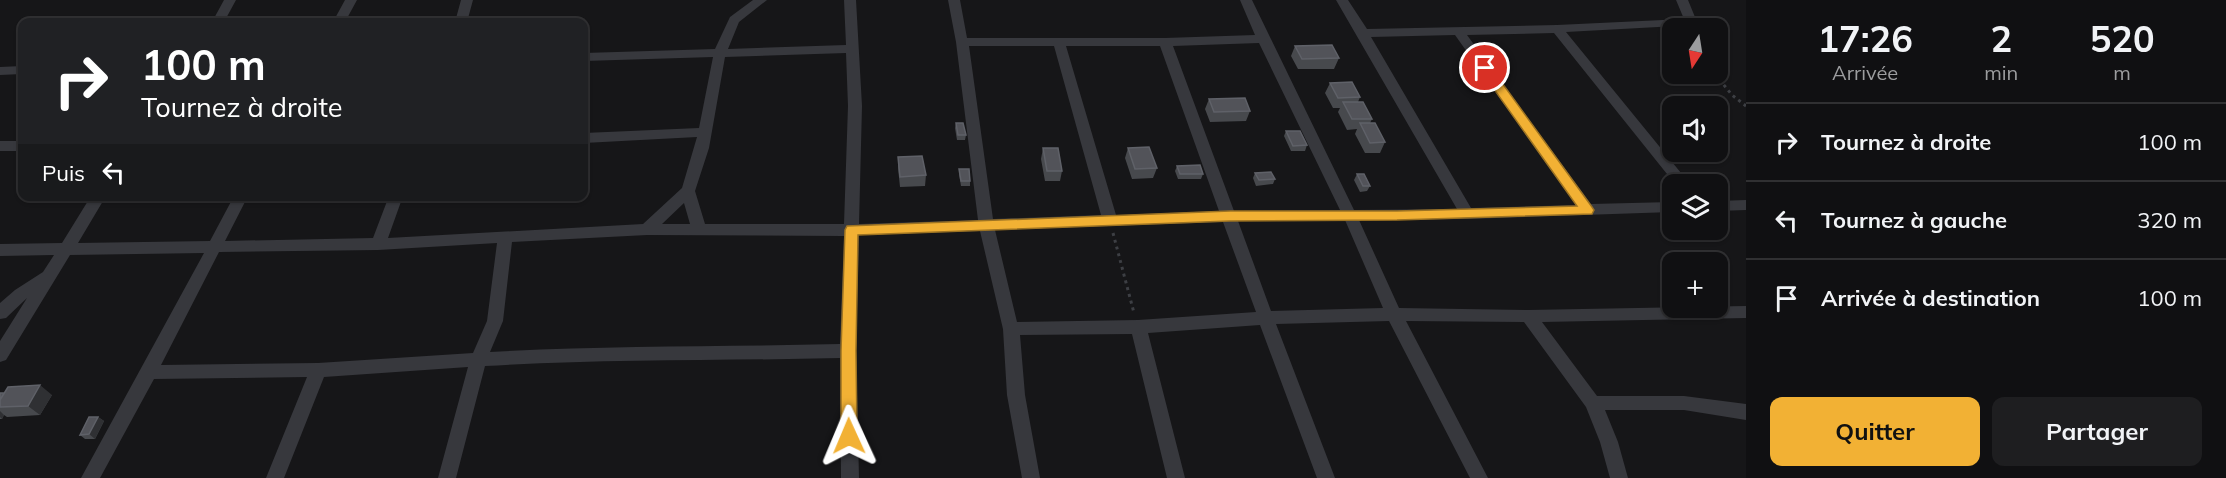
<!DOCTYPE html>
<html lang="fr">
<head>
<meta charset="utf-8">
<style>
	body { margin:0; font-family:Mulish,sans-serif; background:#1e1e20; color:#f1f3f6; height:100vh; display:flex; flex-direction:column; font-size:22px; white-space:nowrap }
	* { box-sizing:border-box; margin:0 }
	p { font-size:20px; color:#9c9d9f }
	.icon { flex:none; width:33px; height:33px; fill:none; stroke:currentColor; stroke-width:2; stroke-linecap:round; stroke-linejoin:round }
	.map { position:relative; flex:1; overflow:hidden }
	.side { display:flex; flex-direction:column; background:#101012; width:480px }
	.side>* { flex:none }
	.top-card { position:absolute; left:18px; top:18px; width:570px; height:183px; border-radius:12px; box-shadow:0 2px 4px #0004,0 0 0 2px #303032; background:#202124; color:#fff; overflow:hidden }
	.needle { width:39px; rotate:192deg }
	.buttons { position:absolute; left:1662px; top:18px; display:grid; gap:12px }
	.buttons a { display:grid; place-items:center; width:66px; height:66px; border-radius:12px; background:#101012; box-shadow:0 2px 4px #0004,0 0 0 2px #303032; font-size:30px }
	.pin { position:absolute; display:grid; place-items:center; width:51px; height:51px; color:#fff; margin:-26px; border:3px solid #fff; border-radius:50%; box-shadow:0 2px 6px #0007 }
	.me { position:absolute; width:66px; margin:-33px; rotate:359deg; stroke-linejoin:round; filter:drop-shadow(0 0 4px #0008) }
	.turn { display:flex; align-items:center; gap:21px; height:126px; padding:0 24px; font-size:27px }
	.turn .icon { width:78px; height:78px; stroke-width:2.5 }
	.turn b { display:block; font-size:42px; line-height:51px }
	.then { display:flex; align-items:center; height:57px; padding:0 24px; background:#0003; gap:12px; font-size:22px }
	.eta { display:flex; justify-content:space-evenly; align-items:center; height:102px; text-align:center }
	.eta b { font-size:36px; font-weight:700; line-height:42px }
	.primary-button { display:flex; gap:12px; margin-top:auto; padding:12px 24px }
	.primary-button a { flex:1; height:69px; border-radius:12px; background:#f2b134; color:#111; font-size:24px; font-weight:700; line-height:69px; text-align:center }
	.primary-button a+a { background:#1e1e20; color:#f1f3f6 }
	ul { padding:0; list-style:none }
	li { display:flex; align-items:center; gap:18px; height:78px; padding:0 24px; border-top:2px solid #303032 }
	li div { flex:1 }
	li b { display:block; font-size:22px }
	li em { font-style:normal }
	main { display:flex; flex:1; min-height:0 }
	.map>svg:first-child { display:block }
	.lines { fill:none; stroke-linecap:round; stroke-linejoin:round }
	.path { stroke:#3d3f44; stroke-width:3; stroke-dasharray:3 4; stroke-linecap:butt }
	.minor { fill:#37383d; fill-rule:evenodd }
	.wall { fill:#47494d }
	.shaded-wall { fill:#2f3033 }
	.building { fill:#525359; stroke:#5f6168; stroke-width:1.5 }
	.route { fill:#f2b134; stroke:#9d7322; stroke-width:1.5 }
</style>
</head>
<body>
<main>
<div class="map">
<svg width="1746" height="478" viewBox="0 0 1746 478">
	<rect width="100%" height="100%" fill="#161618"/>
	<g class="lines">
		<path class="path" d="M1715,74L1732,95L1746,106
			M1113,233L1134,313"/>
		<path class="minor" d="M224,0H236L224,22H212Z
			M345,0H357L345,22H333Z
			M461,0H473L467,22H455Z
			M753,0H767L739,22L728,49L846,45L844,0H856L862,106L859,224L978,220L956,42L948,0H960L967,38H1165L1255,35L1240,0H1252L1354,210L1457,209L1336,0H1348L1367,29L1557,25L1684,19L1676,0H1688L1697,22L1695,25L1566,32L1690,184H1675L1554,33L1467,35L1591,204L1672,202V212L1467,219L1359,220L1399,308L1528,310L1746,306V318L1542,322L1597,396H1684L1746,404V420L1684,410H1605L1618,442L1628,478H1610L1600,442L1586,407L1524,322L1406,321L1488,478H1470L1389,321L1276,324L1335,478H1317L1260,325L1148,333L1185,478H1167L1132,334L1020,335L1025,395L1040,478H1022L1007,395L1003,329L980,231L859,235L856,351L859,478H841L840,358C721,361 603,359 485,366L456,478H438L468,367L324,377L284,478H266L307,377L154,379L100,478H81L204,253L70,255L6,360L0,362V341L27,298L6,318L0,319V303L15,290L43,272L54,255L0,256V244L62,243L91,196H106L78,243L210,241L234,196H248L225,241L373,238L389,196H403L388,238L643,224L682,188L697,137L584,143V133L699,128L713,57L584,61V53L715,49L730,17ZM1455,35L1576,205L1471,208L1371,37ZM1259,43L1340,210L1234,211L1173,46ZM969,46H1054L1101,215L993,219ZM1066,46H1160L1219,211L1116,215ZM846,53L848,106L844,224H705L695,191L709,148L725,57ZM684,203L690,224H662ZM1345,220L1383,308L1271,311L1238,221ZM1223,222L1256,312L1138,320L1017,322L995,230ZM647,235L844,236L840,344C723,347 607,345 490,352L503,321L512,242ZM497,243L487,321L473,353L318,363L161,365L219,252L378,250Z
			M22,66V74L0,75V67Z
			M0,141H22V151H0Z
			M1746,200V210L1718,211V201Z"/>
	</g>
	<path class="wall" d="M1295,46L1339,58L1334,69H1298L1291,56Z
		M1330,83L1360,97L1358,102L1372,119L1370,123L1385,142L1380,153H1365L1355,134L1357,129L1347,130L1338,112L1340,108H1333L1325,93Z
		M1209,99L1250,111L1246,121L1210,122L1205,109Z
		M956,123L966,135L965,140H957L955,128Z
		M1286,131L1307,145L1305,151H1291L1284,136Z
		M1043,148L1062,171L1060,181H1045L1041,159Z
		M1128,148L1157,168L1153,178L1132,179L1125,158Z
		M898,157L926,175L925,186L900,187L898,168Z
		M1177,166L1203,174L1201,179H1178L1175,171Z
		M959,169L970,181V186H961L959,174Z
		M1255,173L1275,179L1273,184L1256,186L1253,178Z
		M1357,174L1370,186L1367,191L1360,192L1354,180Z
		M0,393L52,395L40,415L7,417L4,415L2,419H0Z
		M98,417L104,421L95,439H85L80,435Z"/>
	<path class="shaded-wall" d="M40,385L52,395L40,415L28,406Z
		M0,411L4,415L2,419L0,417Z
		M98,417L104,421L95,439L89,434Z"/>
	<path class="building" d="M1332,45L1339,58L1302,59L1295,46Z
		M1352,82L1360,97L1338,98L1330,83Z
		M1245,98L1250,111L1214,112L1209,99Z
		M1343,102H1363L1372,119H1352Z
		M956,123H963L966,135H958Z
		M1360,123H1375L1385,142L1370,143Z
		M1286,131H1300L1307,145L1293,146Z
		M1149,147L1157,168L1135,169L1128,148Z
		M1043,148H1058L1062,171H1047Z
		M922,156L926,175L900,177L898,157Z
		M1200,165L1203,174H1180L1177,166Z
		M959,169H969L970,181H961Z
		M1271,172L1275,179L1259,180L1255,173Z
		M1357,174H1364L1370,186H1363Z
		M40,385L28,406L0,407V400L8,387Z
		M0,393H4L0,400Z
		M89,417H98L89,434L80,435Z"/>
	<path class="route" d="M1485,64L1489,65L1592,207L1594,210L1592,214L1397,220L1230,221L858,235L856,351L857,436L855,441L849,443L844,441L841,436V351L845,230L847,226L1230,211H1397L1577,206L1479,68Z"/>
</svg>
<div class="buttons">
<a><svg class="needle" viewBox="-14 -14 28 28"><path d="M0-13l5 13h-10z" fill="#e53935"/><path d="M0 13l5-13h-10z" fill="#9c9d9f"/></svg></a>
<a><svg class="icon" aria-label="sound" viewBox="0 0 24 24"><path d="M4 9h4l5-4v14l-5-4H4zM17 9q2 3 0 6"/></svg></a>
<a><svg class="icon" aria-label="layers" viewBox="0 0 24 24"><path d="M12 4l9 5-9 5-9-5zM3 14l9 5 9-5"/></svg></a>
<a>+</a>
</div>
<div class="pin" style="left:1485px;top:68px;background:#d93025"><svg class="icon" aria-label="arrive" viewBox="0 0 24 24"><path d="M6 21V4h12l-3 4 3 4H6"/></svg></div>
<svg class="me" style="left:849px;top:436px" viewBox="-20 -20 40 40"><path d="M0-17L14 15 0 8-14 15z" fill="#f2b134" stroke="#fff" stroke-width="4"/></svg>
<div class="top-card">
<div class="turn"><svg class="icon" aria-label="right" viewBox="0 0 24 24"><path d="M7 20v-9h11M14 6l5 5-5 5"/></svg><div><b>100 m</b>Tournez à droite</div></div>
<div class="then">Puis<svg class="icon" aria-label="left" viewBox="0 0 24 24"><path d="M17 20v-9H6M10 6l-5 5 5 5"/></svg></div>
</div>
</div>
<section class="side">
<div class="eta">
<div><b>17:26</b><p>Arrivée</p></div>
<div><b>2</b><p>min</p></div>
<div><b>520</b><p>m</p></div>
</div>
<ul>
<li><svg class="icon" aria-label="right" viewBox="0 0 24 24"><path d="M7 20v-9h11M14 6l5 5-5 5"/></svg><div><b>Tournez à droite</b></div><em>100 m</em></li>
<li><svg class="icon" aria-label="left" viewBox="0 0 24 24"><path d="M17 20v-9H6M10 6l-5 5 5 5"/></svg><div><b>Tournez à gauche</b></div><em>320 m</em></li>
<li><svg class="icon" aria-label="arrive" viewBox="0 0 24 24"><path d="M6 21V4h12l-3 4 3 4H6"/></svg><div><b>Arrivée à destination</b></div><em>100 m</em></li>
</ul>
<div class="primary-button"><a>Quitter</a><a>Partager</a></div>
</section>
</main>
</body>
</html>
